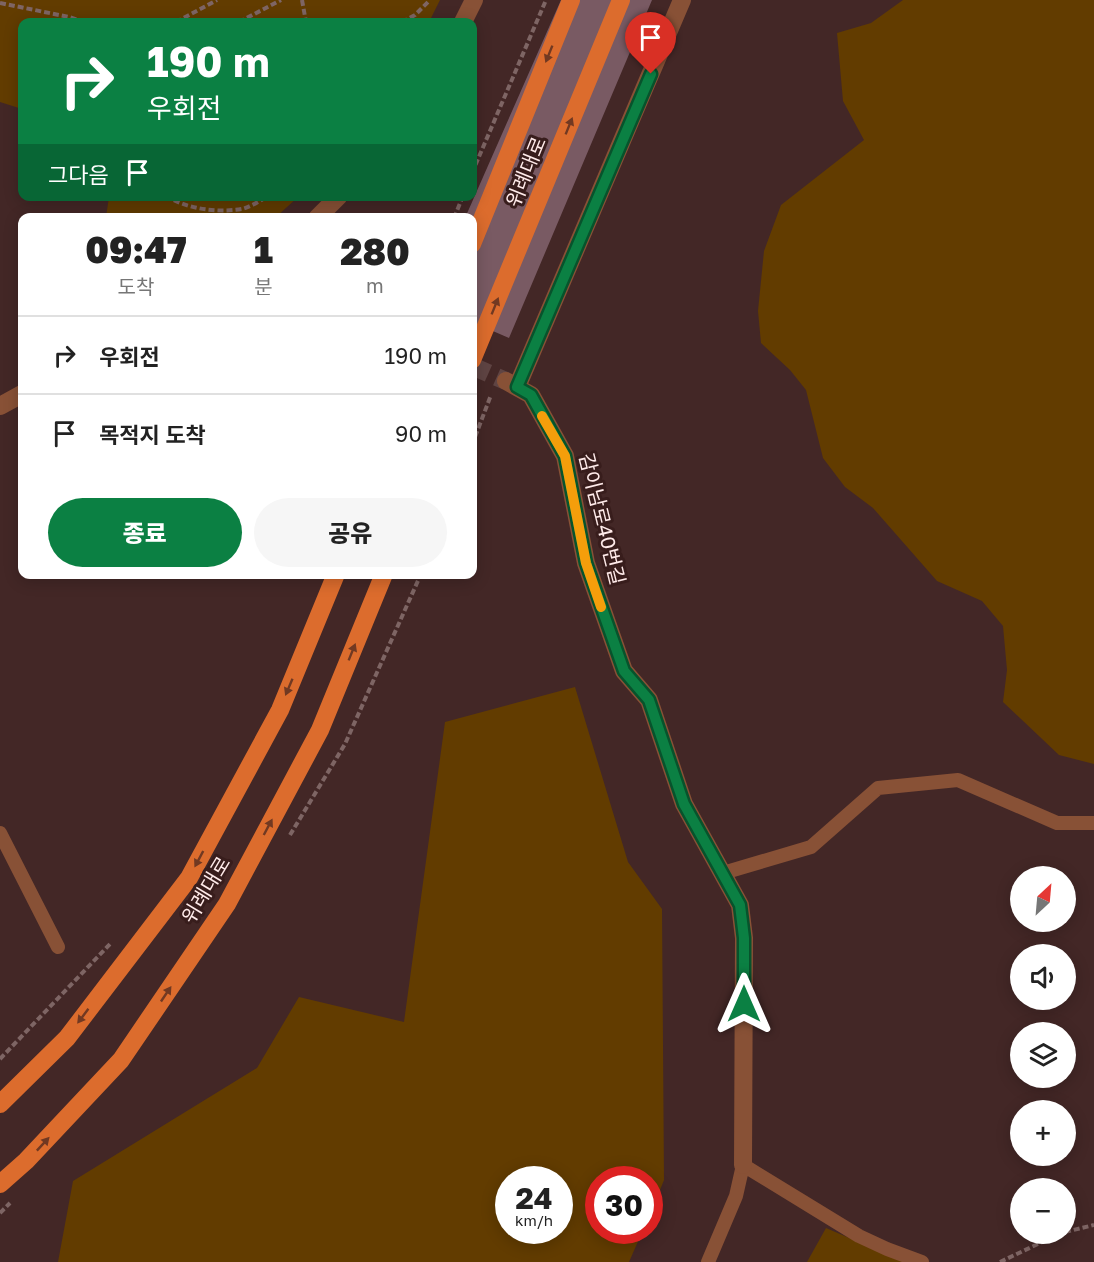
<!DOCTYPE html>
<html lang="ko">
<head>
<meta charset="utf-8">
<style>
	body { margin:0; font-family:"Golos Text","Noto Sans KR",sans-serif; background:#f6f6f6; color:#222; height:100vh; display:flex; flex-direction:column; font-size:22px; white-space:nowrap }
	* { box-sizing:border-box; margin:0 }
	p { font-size:20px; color:#767676 }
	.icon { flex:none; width:33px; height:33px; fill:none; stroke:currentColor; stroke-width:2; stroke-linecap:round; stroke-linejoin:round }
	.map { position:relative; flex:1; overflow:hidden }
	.panel { position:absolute; left:18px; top:213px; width:459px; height:366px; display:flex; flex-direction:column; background:#fff; border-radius:12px; box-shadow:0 3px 15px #0003 }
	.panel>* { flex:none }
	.guide { position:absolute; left:18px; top:18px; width:459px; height:183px; border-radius:12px; box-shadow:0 3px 15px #0003; background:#0b8043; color:#fff; overflow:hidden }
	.needle { width:39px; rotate:26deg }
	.fabs { position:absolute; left:1010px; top:866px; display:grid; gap:12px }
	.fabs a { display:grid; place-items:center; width:66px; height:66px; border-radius:50%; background:#fff; box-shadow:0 3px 15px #0003; font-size:30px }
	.speed { position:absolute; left:495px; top:1166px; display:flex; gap:12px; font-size:30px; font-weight:700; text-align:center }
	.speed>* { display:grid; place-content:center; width:78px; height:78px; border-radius:50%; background:#fff; box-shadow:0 3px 15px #0003; line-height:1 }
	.speed small { font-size:15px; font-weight:400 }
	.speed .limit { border:9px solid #d22; background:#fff; color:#111 }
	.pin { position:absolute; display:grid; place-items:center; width:51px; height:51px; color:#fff; margin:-62px -26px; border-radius:50% 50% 50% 0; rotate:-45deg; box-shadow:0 0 6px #0007 }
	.pin .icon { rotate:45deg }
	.me { position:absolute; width:66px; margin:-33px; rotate:0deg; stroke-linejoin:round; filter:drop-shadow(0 0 4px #0008) }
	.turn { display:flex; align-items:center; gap:21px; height:126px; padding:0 30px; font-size:27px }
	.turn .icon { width:78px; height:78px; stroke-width:2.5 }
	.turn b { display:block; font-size:42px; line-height:51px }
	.then { display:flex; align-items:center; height:57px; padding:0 30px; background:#0003; gap:12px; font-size:22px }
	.eta { display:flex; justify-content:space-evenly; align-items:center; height:102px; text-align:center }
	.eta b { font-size:36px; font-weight:800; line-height:42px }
	.action { display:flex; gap:12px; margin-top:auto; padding:12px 30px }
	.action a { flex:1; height:69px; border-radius:36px; background:#0b8043; color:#fff; font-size:24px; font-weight:800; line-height:69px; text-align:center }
	.action a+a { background:#f6f6f6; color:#222 }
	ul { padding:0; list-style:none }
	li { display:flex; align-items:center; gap:18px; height:78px; padding:0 30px; border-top:2px solid #e0e0e0 }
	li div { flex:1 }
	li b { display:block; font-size:22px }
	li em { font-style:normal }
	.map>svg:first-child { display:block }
	.green { fill:#623c00; fill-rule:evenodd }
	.building { fill:#795a63 }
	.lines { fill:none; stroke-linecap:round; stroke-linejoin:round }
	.minor-tunnel { stroke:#5f4443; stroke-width:18; stroke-dasharray:18 9; stroke-linecap:butt }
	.path { stroke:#7e6564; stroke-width:4; stroke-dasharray:6 3; stroke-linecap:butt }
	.service { stroke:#885136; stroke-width:14 }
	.minor { stroke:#885136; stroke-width:18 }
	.tertiary { stroke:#885136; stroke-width:18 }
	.primary { stroke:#dc6c2d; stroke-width:18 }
	.oneway { fill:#713922 }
	.route-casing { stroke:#07532c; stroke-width:15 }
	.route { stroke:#0b8043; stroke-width:10 }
	.slow { stroke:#f59e0b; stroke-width:10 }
	.labels { text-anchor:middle; stroke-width:6; stroke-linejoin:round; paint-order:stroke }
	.street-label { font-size:20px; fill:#ffebea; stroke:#381d1c }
</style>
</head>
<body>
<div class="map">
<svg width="1094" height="1262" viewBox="0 0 1094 1262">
	<rect width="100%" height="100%" fill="#432726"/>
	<path class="green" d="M0,0H440L429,22H22V109L0,102Z
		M903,0H1094V764L1059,755L1003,702L1007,670L1003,626L982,601L937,581L873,508L845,487L823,458L806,390L790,370L761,343L758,311L764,251L781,205L864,140L843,101L837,33L871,23Z
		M109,197V196L298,197L276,217H106Z
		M575,687L628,862L662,909L664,1180L650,1215V1179H598V1230H643L629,1262H58L73,1181L257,1068L299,997L404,1022L445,722ZM508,1179H560V1230H508Z
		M826,1228L905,1262H807Z"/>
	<path class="building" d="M561,0H652L509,338L472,322V218H465Z"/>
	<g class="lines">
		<path class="minor-tunnel" d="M472,366L506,381"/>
		<path class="path" d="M302,0L306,22
			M0,3L69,17L84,22
			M176,22L217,0
			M239,22L281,0
			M402,22L415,15L430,0
			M472,173L546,0
			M166,196C187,209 217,213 242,209C250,207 260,201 268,196
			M454,218L463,196
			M472,445L491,395
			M290,835L345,744L421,574
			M0,1059L111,943
			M0,1213L10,1203
			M1065,1232L1094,1225
			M1000,1262L1061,1233"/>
		<path class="service" d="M0,833L58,947
			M723,873L811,847L878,788L958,780L1057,823H1094
			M708,1262L736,1196L743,1165L859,1236L887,1249L922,1262"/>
		<path class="minor" d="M506,381L531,395L565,456L586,563L624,671L649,700L684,804L740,905L744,938L743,1165
			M517,387L682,0"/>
		<path class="tertiary" d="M463,22L474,0
			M317,218L339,196
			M0,406L22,394"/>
		<path class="primary" d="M472,244L571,0
			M472,360L621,0
			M0,1104L67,1038L189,878L280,710L336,574
			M0,1184L26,1161L121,1060L227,904L320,730L384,574"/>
	</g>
	<defs><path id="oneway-solid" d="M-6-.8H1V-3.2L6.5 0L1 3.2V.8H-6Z" transform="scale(1.5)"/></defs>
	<g class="oneway">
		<use href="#oneway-solid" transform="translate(549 54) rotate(112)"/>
		<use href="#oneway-solid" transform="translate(569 126) rotate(-68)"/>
		<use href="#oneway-solid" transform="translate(495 306) rotate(-68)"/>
		<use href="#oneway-solid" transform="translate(352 652) rotate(-68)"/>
		<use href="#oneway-solid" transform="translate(289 687) rotate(113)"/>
		<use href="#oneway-solid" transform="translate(268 827) rotate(-62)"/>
		<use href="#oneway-solid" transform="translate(199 859) rotate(118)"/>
		<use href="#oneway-solid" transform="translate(166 994) rotate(-56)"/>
		<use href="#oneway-solid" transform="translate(83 1016) rotate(127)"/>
		<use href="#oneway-solid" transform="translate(43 1144) rotate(-47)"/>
	</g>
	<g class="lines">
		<g class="route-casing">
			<path id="route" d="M651,74L517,387L531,395L565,456L586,563L624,671L649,700L684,804L740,905L744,938V1004"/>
		</g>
		<use href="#route" class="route"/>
		<path class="slow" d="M542,416L565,456L586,563L601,607"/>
	</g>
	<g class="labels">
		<g class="street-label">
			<text transform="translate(526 172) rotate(-68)" y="7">위례대로</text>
			<text transform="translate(602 519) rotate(76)" y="7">감이남로40번길</text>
			<text transform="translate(206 890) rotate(-59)" y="7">위례대로</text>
		</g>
	</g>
</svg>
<div class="fabs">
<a><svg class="needle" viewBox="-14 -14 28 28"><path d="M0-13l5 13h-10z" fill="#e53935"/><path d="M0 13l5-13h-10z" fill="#767676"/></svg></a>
<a><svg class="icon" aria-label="sound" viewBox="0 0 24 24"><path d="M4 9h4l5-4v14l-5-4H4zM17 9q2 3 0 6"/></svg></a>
<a><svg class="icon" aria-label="layers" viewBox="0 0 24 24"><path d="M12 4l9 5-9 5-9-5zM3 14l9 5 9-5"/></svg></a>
<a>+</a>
<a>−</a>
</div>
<div class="speed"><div>24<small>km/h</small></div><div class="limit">30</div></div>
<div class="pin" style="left:651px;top:74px;background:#d93025"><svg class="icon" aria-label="arrive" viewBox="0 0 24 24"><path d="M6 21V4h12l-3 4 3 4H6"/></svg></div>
<svg class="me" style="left:744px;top:1004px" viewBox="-20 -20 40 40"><path d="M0-17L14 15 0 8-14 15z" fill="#0b8043" stroke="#fff" stroke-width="4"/></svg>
<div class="guide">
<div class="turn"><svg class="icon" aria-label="right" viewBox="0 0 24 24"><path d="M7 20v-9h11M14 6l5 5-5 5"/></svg><div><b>190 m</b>우회전</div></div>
<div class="then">그다음<svg class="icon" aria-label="arrive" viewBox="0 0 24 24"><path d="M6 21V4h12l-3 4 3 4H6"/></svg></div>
</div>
<section class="panel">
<div class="eta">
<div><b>09:47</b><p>도착</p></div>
<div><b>1</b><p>분</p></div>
<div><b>280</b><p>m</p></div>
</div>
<ul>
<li><svg class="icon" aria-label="right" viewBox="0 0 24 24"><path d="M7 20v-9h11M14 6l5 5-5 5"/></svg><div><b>우회전</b></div><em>190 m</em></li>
<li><svg class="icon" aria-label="arrive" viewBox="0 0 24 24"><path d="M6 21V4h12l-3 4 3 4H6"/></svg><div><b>목적지 도착</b></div><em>90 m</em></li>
</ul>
<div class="action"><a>종료</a><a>공유</a></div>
</section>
</div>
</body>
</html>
